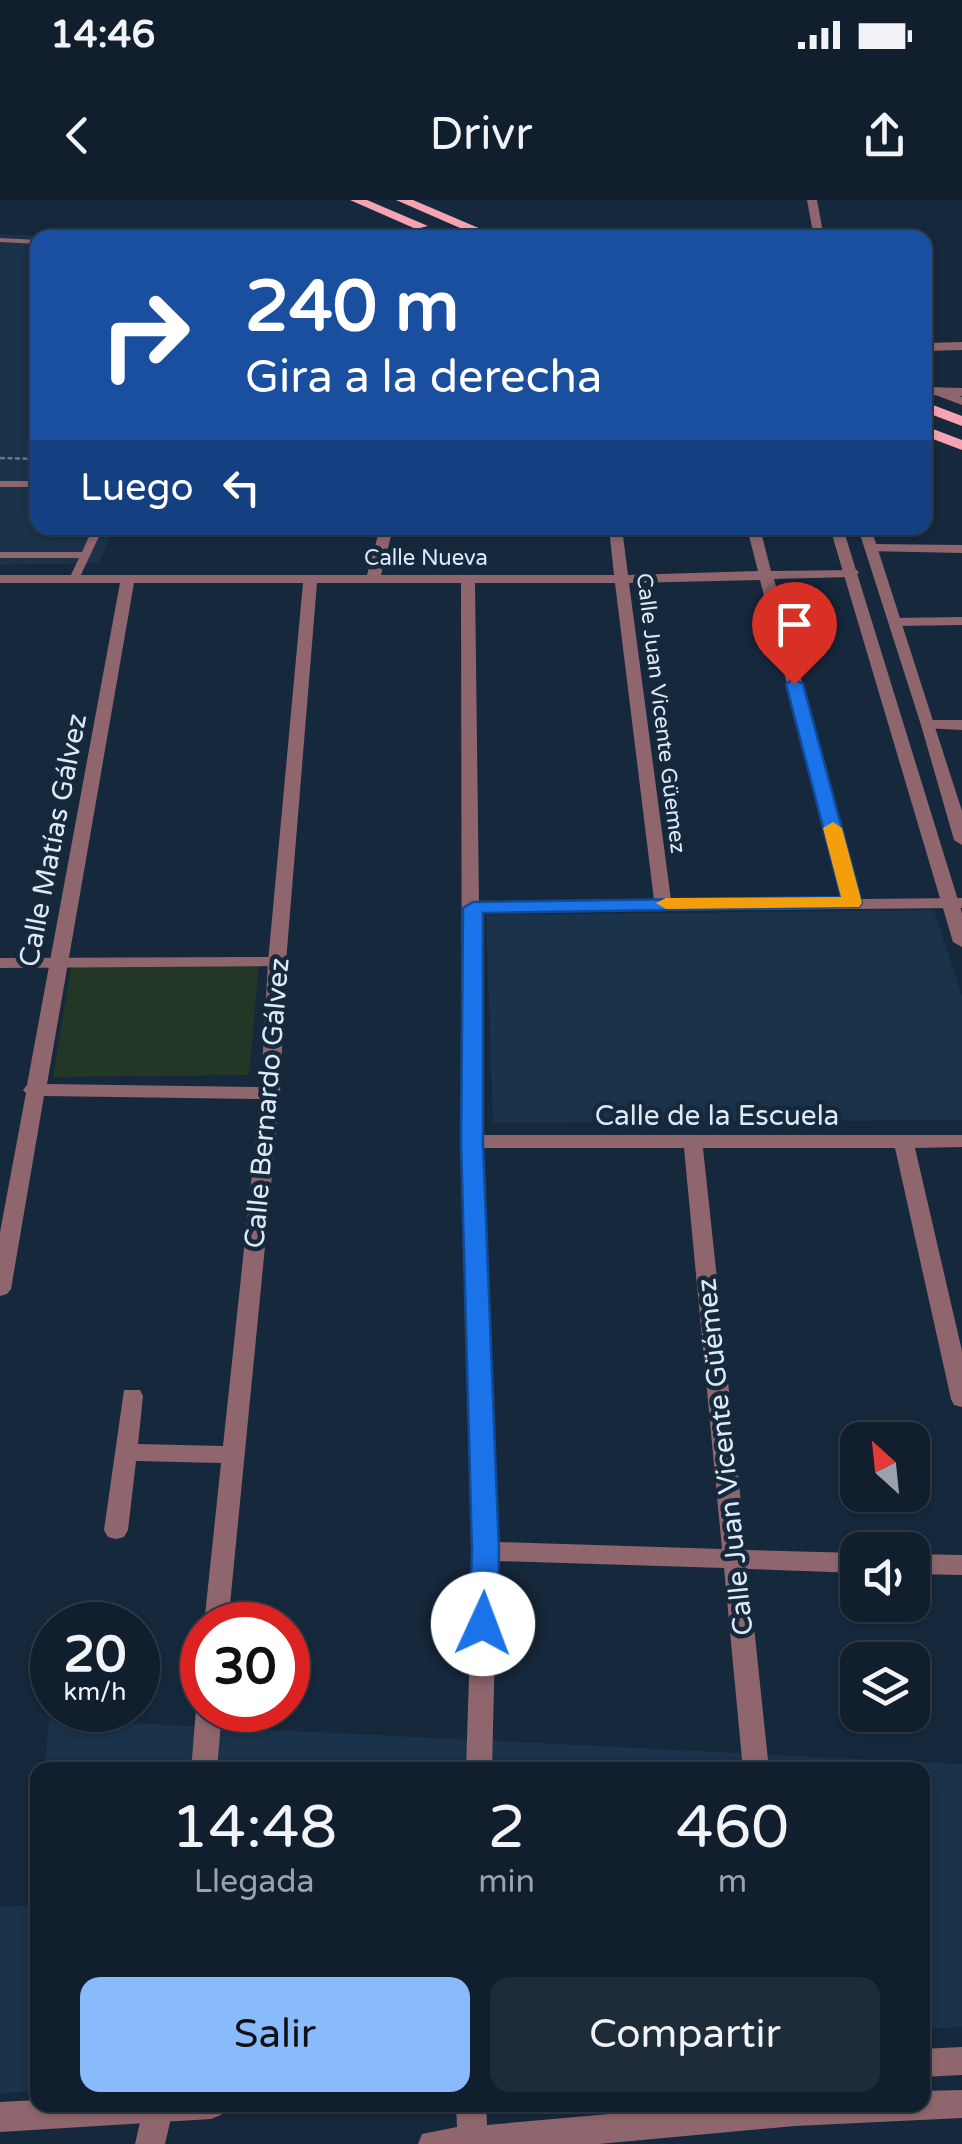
<!DOCTYPE html>
<html lang="es">
<head>
<meta charset="utf-8">
<style>
	body { margin:0; font-family:"Varela Round",sans-serif; background:#1e2b39; color:#f1f3f6; height:100vh; display:flex; flex-direction:column; font-size:38px; white-space:nowrap }
	* { box-sizing:border-box; margin:0 }
	p { font-size:32px; color:#9ca2aa }
	.icon { flex:none; width:55px; height:55px; fill:none; stroke:currentColor; stroke-width:2; stroke-linecap:round; stroke-linejoin:round }
	.map { position:relative; flex:1; overflow:hidden }
	.details { position:absolute; left:30px; top:1562px; width:900px; height:350px; display:flex; flex-direction:column; background:#101e2d; border-radius:20px; box-shadow:0 2px 8px #0004,0 0 0 2px #303c49 }
	.details>* { flex:none }
	.hud { position:absolute; left:30px; top:30px; width:902px; height:305px; border-radius:20px; box-shadow:0 2px 8px #0004,0 0 0 2px #303c49; background:#1a4fa0; color:#fff; overflow:hidden }
	.needle { width:65px; rotate:333deg }
	.controls { position:absolute; left:840px; top:1222px; display:grid; gap:20px }
	.controls a { display:grid; place-items:center; width:90px; height:90px; border-radius:20px; background:#101e2d; box-shadow:0 2px 8px #0004,0 0 0 2px #303c49; font-size:50px }
	.speed { position:absolute; left:30px; top:1402px; display:flex; gap:20px; font-size:50px; font-weight:700; text-align:center }
	.speed>* { display:grid; place-content:center; width:130px; height:130px; border-radius:50%; background:#101e2d; box-shadow:0 2px 8px #0004,0 0 0 2px #303c49; line-height:1 }
	.speed small { font-size:25px; font-weight:400 }
	.speed .limit { border:15px solid #d22; background:#fff; color:#111 }
	.pin { position:absolute; display:grid; place-items:center; width:85px; height:85px; color:#fff; margin:-102px -42px; border-radius:50% 50% 50% 0; rotate:-45deg; box-shadow:0 0 10px #0007 }
	.pin .icon { rotate:45deg }
	.me { position:absolute; width:110px; margin:-55px; rotate:2deg; stroke-linejoin:round; filter:drop-shadow(0 0 8px #0008) }
	.turn { display:flex; align-items:center; gap:35px; height:210px; padding:0 50px; font-size:45px }
	.turn .icon { width:130px; height:130px; stroke-width:2.5 }
	.turn b { display:block; font-size:70px; line-height:85px }
	.then { display:flex; align-items:center; height:95px; padding:0 50px; background:#0003; gap:20px; font-size:38px }
	.eta { display:flex; justify-content:space-evenly; align-items:center; height:170px; text-align:center }
	.eta b { font-size:60px; font-weight:600; line-height:70px }
	.action { display:flex; gap:20px; margin-top:auto; padding:20px 50px }
	.action a { flex:1; height:115px; border-radius:20px; background:#88bafc; color:#111; font-size:40px; font-weight:600; line-height:115px; text-align:center }
	.action a+a { background:#1e2b39; color:#f1f3f6 }
	.status { display:flex; justify-content:space-between; align-items:center; height:70px; padding:0 50px; background:#101e2d; direction:ltr }
	.status svg { height:28px; fill:currentColor }
	header { display:flex; justify-content:space-between; align-items:center; height:130px; padding:0 50px; background:#101e2d; font-size:45px; font-weight:600 }
	.map>svg:first-child { display:block }
	.built { fill:#1a324a }
	.green { fill:#233726 }
	.lines { fill:none; stroke-linecap:round; stroke-linejoin:round }
	.path { stroke:#677788; stroke-width:2.5; stroke-dasharray:5 2.5; stroke-linecap:butt }
	.service { fill:#8f666d; fill-rule:evenodd }
	.pedestrian { fill:#8f666d; fill-rule:evenodd }
	.minor { fill:#8f666d; fill-rule:evenodd }
	.tertiary { fill:#8f666d; fill-rule:evenodd }
	.primary { fill:#f8a3b3; fill-rule:evenodd }
	.route { fill:#1a73e8; stroke:#114b97; stroke-width:2.5 }
	.slow { fill:#f59e0b }
	.labels { text-anchor:middle; stroke-width:9; stroke-linejoin:round; paint-order:stroke }
	.far-street-label { font-size:22px; fill:#dde9f6; stroke:#16283c }
	.street-label { font-size:28px; fill:#dde9f6; stroke:#16283c }
</style>
</head>
<body>
<div class="status"><b>14:46</b><svg viewBox="0 0 49 12"><path d="M0 12V9h3v3zM5 12V6h3v6zM10 12V3h3v9zM15 12V0h3v12zM26 1h20v11H26zM47 4h2v5h-2z"/></svg></div>
<header><svg class="icon" aria-label="back" viewBox="0 0 24 24"><path d="M15 5l-7 7 7 7"/></svg>Drivr<svg class="icon" aria-label="share" viewBox="0 0 24 24"><path d="M12 15V3M7 8l5-5 5 5M5 13v7h14v-7"/></svg></header>
<div class="map">
<svg width="962" height="1944" viewBox="0 0 962 1944">
	<rect width="100%" height="100%" fill="#16283c"/>
	<path class="built" d="M0,34L64,37L38,38V328H114L99,363L0,365Z
		M934,710L962,796V920L493,923L486,715Z
		M49,1519L962,1564V1827L923,1829L922,1570H45Z
		M37,1660V1891L0,1893V1707L34,1705Z"/>
	<path class="green" d="M259,763L249,875L53,877L71,766Z"/>
	<g class="lines">
		<path class="path" d="M0,258L38,259"/>
		<path class="service" d="M446,35H452L453,38H445Z
			M0,38L38,40V44L0,42Z
			M0,281H38V287H0Z
			M93,328H103L78,381L69,379L79,358H0V352H82Z"/>
		<path class="pedestrian" d="M277,757L283,758L286,762L283,766L0,768V758Z"/>
		<path class="minor" d="M807,0H817L824,38H814Z
			M937,187L962,197V205L933,194L931,191Z
			M380,328H393L381,375H614L609,328H622L628,375L758,371L747,328H760L771,371L857,370L859,373L852,377L774,379L860,699L962,698V708L479,712L482,935H962V947L915,948L962,1151V1207L954,1205L951,1199L895,948H703L746,1350L858,1353V1373L748,1369L769,1570H743L724,1368L497,1361L492,1570H466L473,1351L462,942L461,383H317L286,762L280,893L228,1425H204L221,1263L136,1261L128,1330L124,1337L116,1339L108,1337L104,1330L124,1190H140L143,1196L138,1244L223,1246L260,899L44,896L11,1089L7,1094L0,1096V1032L26,893L23,890L27,885L120,383H0V375H367ZM760,380L843,699L671,700L629,383ZM134,383H303L268,762L261,887L47,884ZM475,383H615L654,700L479,702ZM482,948H684L722,1349L497,1342Z
			M871,344L962,345V353L866,351V345Z
			M962,417V425L895,426L888,422L895,418Z
			M929,520H962V530L924,528L921,525Z
			M912,1354L962,1355V1375L912,1374Z
			M200,1502H202V1510H222L217,1570H191L196,1510Z
			M962,1890V1918L795,1926L599,1944H418L422,1934L457,1927L456,1905H486L487,1925L710,1905H922V1891Z
			M144,1905H174L165,1944H135Z"/>
		<path class="tertiary" d="M962,142V150L925,151V143Z
			M925,187L962,188V196L925,195Z
			M830,328H843L962,713V747L953,742Z
			M858,328H871L962,611V645L954,640L921,525Z
			M962,1847V1875L922,1877V1849Z
			M38,1900V1905H226L221,1915L211,1919L0,1932V1902Z"/>
		<path class="primary" d="M350,0H367L428,26L416,29Z
			M396,0H413L502,38H483Z
			M925,202L962,216V226L925,212Z
			M925,226L962,240V250L925,236Z"/>
	</g>
	<path class="route" d="M794,479L803,484L862,703L859,707L483,713V942L499,1351L497,1424L493,1432L483,1435L473,1432L469,1424L472,1351L461,942L463,708L473,702L841,697L786,484Z"/>
	<path class="slow" d="M833,622L842,628L862,703L859,707L666,709L656,703L666,698L841,697L823,628Z"/>
	<g class="labels">
		<g class="far-street-label">
			<text x="426" y="365">Calle Nueva</text>
			<text transform="translate(662 513) rotate(83)" y="8">Calle Juan Vicente Güemez</text>
		</g>
		<g class="street-label">
			<text transform="translate(52 640) rotate(-79)" y="10">Calle Matías Gálvez</text>
			<text transform="translate(266 903) rotate(-85)" y="10">Calle Bernardo Gálvez</text>
			<text x="717" y="925">Calle de la Escuela</text>
			<text transform="translate(724 1257) rotate(-96)" y="10">Calle Juan Vicente Güémez</text>
		</g>
	</g>
</svg>
<div class="controls">
<a><svg class="needle" viewBox="-14 -14 28 28"><path d="M0-13l5 13h-10z" fill="#e53935"/><path d="M0 13l5-13h-10z" fill="#9ca2aa"/></svg></a>
<a><svg class="icon" aria-label="sound" viewBox="0 0 24 24"><path d="M4 9h4l5-4v14l-5-4H4zM17 9q2 3 0 6"/></svg></a>
<a><svg class="icon" aria-label="layers" viewBox="0 0 24 24"><path d="M12 4l9 5-9 5-9-5zM3 14l9 5 9-5"/></svg></a>
</div>
<div class="speed"><div>20<small>km/h</small></div><div class="limit">30</div></div>
<div class="pin" style="left:794px;top:484px;background:#d93025"><svg class="icon" aria-label="arrive" viewBox="0 0 24 24"><path d="M6 21V4h12l-3 4 3 4H6"/></svg></div>
<svg class="me" style="left:483px;top:1424px" viewBox="-20 -20 40 40"><circle r="19" fill="#fff"/><path d="M0-13L10 11 0 6-10 11z" fill="#1a73e8"/></svg>
<div class="hud">
<div class="turn"><svg class="icon" aria-label="right" viewBox="0 0 24 24"><path d="M7 20v-9h11M14 6l5 5-5 5"/></svg><div><b>240 m</b>Gira a la derecha</div></div>
<div class="then">Luego<svg class="icon" aria-label="left" viewBox="0 0 24 24"><path d="M17 20v-9H6M10 6l-5 5 5 5"/></svg></div>
</div>
<section class="details">
<div class="eta">
<div><b>14:48</b><p>Llegada</p></div>
<div><b>2</b><p>min</p></div>
<div><b>460</b><p>m</p></div>
</div>
<div class="action"><a>Salir</a><a>Compartir</a></div>
</section>
</div>
</body>
</html>
